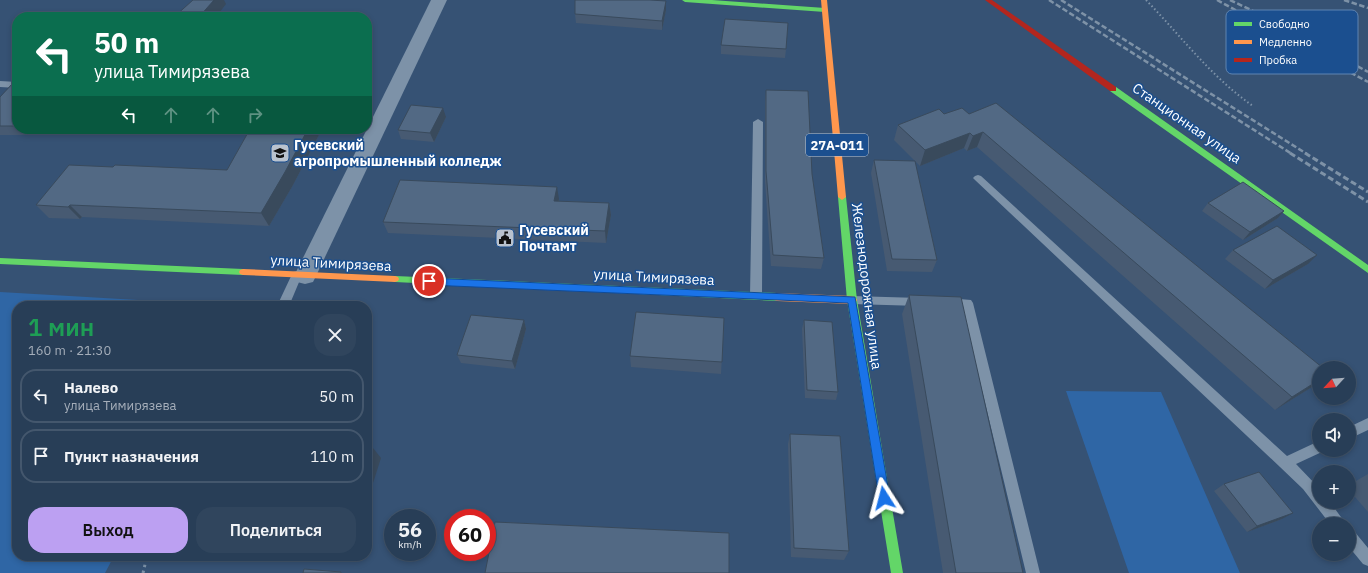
<!DOCTYPE html>
<html lang="ru">
<head>
<meta charset="utf-8">
<style>
	body { margin:0; font-family:"IBM Plex Sans",sans-serif; background:#30455d; color:#f1f3f6; height:100vh; display:flex; flex-direction:column; font-size:15px; white-space:nowrap }
	* { box-sizing:border-box; margin:0 }
	p { font-size:13px; color:#a5aeba }
	.icon { flex:none; width:22px; height:22px; fill:none; stroke:currentColor; stroke-width:2; stroke-linecap:round; stroke-linejoin:round }
	.map { position:relative; flex:1; overflow:hidden }
	.details { position:absolute; left:12px; top:301px; width:360px; height:260px; display:flex; flex-direction:column; background:#283e57; border-radius:16px; box-shadow:0 2px 6px #0003,0 0 0 1px #44576d }
	.details>* { flex:none }
	.hud { position:absolute; left:12px; top:12px; width:360px; height:122px; border-radius:16px; box-shadow:0 2px 6px #0003,0 0 0 1px #44576d; background:#0b6e4f; color:#fff; overflow:hidden }
	.needle { width:26px; rotate:244deg }
	.controls { position:absolute; left:1312px; top:361px; display:grid; gap:8px }
	.controls a { display:grid; place-items:center; width:44px; height:44px; border-radius:50%; background:#283e57; box-shadow:0 2px 6px #0003,0 0 0 1px #44576d; font-size:20px }
	.speed { position:absolute; left:384px; top:509px; display:flex; gap:8px; font-size:20px; font-weight:700; text-align:center }
	.speed>* { display:grid; place-content:center; width:52px; height:52px; border-radius:50%; background:#283e57; box-shadow:0 2px 6px #0003,0 0 0 1px #44576d; line-height:1 }
	.speed small { font-size:10px; font-weight:400 }
	.speed .limit { border:6px solid #d22; background:#fff; color:#111 }
	.pin { position:absolute; display:grid; place-items:center; width:34px; height:34px; color:#fff; margin:-17px; border:2px solid #fff; border-radius:50%; box-shadow:0 1px 4px #0007 }
	.me { position:absolute; width:44px; margin:-22px; rotate:351deg; stroke-linejoin:round; filter:drop-shadow(0 0 3px #0008) }
	.turn { display:flex; align-items:center; gap:14px; height:84px; padding:0 16px; font-size:18px }
	.turn .icon { width:52px; height:52px; stroke-width:2.5 }
	.turn b { display:block; font-size:28px; line-height:34px }
	.lanes { display:flex; align-items:center; height:38px; padding:0 16px; background:#0003; justify-content:center; gap:20px; direction:ltr }
	.lanes .off { opacity:.35 }
	.round { display:grid; place-items:center; flex:none; width:42px; height:42px; border-radius:16px; background:#30455d }
	.overview { display:flex; align-items:center; justify-content:space-between; height:68px; padding:0 16px }
	h1 { font-size:24px; font-weight:600; line-height:30px; color:#1e9e55 }
	.action { display:flex; gap:8px; margin-top:auto; padding:8px 16px }
	.action a { flex:1; height:46px; border-radius:16px; background:#bca0f2; color:#111; font-size:16px; font-weight:600; line-height:46px; text-align:center }
	.action a+a { background:#30455d; color:#f1f3f6 }
	ul { padding:0; list-style:none }
	li { display:flex; align-items:center; gap:12px; height:54px; margin:0 8px 6px; padding:0 8px; border:2px solid #44576d; border-radius:16px }
	li div { flex:1 }
	li b { display:block; font-size:15px }
	li em { font-style:normal }
	.map>svg:first-child { display:block }
	.green { fill:#2f66a5 }
	.lines { fill:none; stroke-linecap:round; stroke-linejoin:round }
	.path-far1 { stroke:#7d92a8; stroke-width:2; stroke-dasharray:1.5 2.5; stroke-linecap:butt }
	.path { stroke:#7d92a8; stroke-width:3; stroke-dasharray:2.5 3.5; stroke-linecap:butt }
	.lane { fill:#7d92a8; fill-rule:evenodd }
	.street { fill:#7d92a8; fill-rule:evenodd }
	.fast { fill:#63d668; fill-rule:evenodd }
	.slow { fill:#ff974d; fill-rule:evenodd }
	.jam { fill:#b3261e; fill-rule:evenodd }
	.rail-far1 { stroke:#7e92a7; stroke-width:2.5; stroke-dasharray:5.5 2.5; stroke-linecap:butt }
	.rail { stroke:#7e92a7; stroke-width:3; stroke-dasharray:6 3; stroke-linecap:butt }
	.wall { fill:#475a72 }
	.shaded-wall { fill:#394a5c }
	.building { fill:#526984; stroke:#394a5c }
	.route { fill:#1a73e8; stroke:#114b97 }
	.labels { text-anchor:middle; stroke-width:3; stroke-linejoin:round; paint-order:stroke }
	.shield { fill:#1b4f8f; stroke:#bbcadd; stroke-width:1 }
	.shield-label { font-size:13px; font-weight:bold; fill:#fff }
	.street-label { font-size:14px; fill:#fff; stroke:#1b4f8f }
	.poi-label { font-size:14px; font-weight:bold; fill:#fff; stroke:#1b4f8f; text-anchor:start }
	.key { fill:#1b4f8f; stroke:#5f84b1; stroke-width:1 }
	.key-label { font-size:11px; fill:#fff }
</style>
</head>
<body>
<div class="map">
<svg width="1368" height="573" viewBox="0 0 1368 573">
	<rect width="100%" height="100%" fill="#365274"/>
	<path class="green" d="M0,292L242,306H17V556H114L105,573H0Z
		M1066,391L1161,392L1240,573H1129Z"/>
	<g class="lines">
		<path class="path-far1" d="M1146,0C1181,36 1211,77 1253,106"/>
		<path class="path" d="M143,573L147,556"/>
		<path class="lane" d="M0,81L17,82V88L0,87Z
			M758,119L763,122L762,296L760,299L756,300L752,299L750,296L753,122Z
			M978,175L981,176L1287,456L1319,441V450H1324V451L1296,464L1319,488V502H1330L1346,524H1330L1303,489L1280,467L975,180L973,178L975,176Z
			M297,271L301,272L302,275L289,306H277L293,272Z
			M852,296L920,298L924,299L926,302L924,305L920,306L852,304L848,303L846,300L848,297Z
			M948,298L971,300L973,303L1040,573H1026L962,307L944,305L942,302L944,299Z
			M1368,418V430L1349,439V427Z
			M1349,529L1354,531L1368,548V566L1363,564L1349,547Z"/>
		<path class="street" d="M431,0H447L316,276L313,282L305,284L297,282L294,276Z"/>
		<path class="fast" d="M682,0H712L825,8L828,10L825,12L685,2Z
			M1110,87H1116L1368,265V273L1110,91Z
			M842,194L846,197L857,300L903,573H891L847,300L838,197Z
			M0,258L243,269L246,270L247,272L246,274L243,275L0,264Z
			M395,276L777,293L780,294L782,297L780,300L777,301L395,282L392,281L391,279L392,277Z"/>
		<path class="slow" d="M821,0H827L846,197L842,200L838,197Z
			M243,269L395,276L398,277L399,279L398,281L395,282L243,275L240,274L239,272L240,270Z
			M777,293L852,296L855,297L857,300L855,303L852,304L777,301L774,300L772,297L774,294Z"/>
		<path class="jam" d="M985,0H992L1116,87V91H1110Z"/>
		<path class="rail-far1" d="M1049,0L1292,154
			M1061,0L1307,154
			M1217,0L1368,82
			M1230,0L1285,26L1368,72
			M1344,0L1368,8"/>
		<path class="rail" d="M1290,153L1368,202
			M1305,153L1368,192"/>
	</g>
	<path class="wall" d="M666,10L662,30L576,23L575,14Z
		M721,45L786,49L785,58L721,54Z
		M17,83V129H34L29,135H0V97Z
		M766,90L812,174L824,258L821,269L771,266L765,182V101Z
		M944,114H969L1319,368V382L1312,387L1275,410L977,147L967,151L964,148L920,166L894,140L898,125Z
		M446,117L434,142L401,139L398,130Z
		M250,129H322L293,185L269,226L82,217L80,219L49,218L36,205L227,170Z
		M874,160L937,260L932,272L887,271L871,173Z
		M559,199V201L609,203L611,215L606,243L388,233L383,222Z
		M1208,203L1284,211L1278,218L1243,240L1202,211Z
		M1233,250L1308,264L1265,289L1225,259Z
		M909,295L1023,573H943L902,314Z
		M724,318L721,374L631,367L630,356Z
		M524,320L526,329L515,369L461,363L457,355Z
		M804,320L838,392L836,400L805,398L802,329Z
		M790,434L849,551L844,560L791,557L788,444Z
		M1368,474V512L1349,490V485Z
		M1224,484L1282,519L1247,532L1214,491Z"/>
	<path class="shaded-wall" d="M214,0H224L226,4L216,17H199Z
		M666,1V10L662,30V21Z
		M443,108L446,117L434,142L430,133Z
		M24,129H34L29,135Z
		M308,129H322L293,185L269,226L261,213Z
		M983,132L977,147L967,151L973,136Z
		M970,133L964,148L920,166L925,150Z
		M557,187L559,199L556,213L554,201Z
		M609,203L611,215L606,243L605,231Z
		M70,205L82,217L80,219L68,207Z
		M1284,211L1278,218L1243,240L1250,232Z
		M1317,255L1308,264L1265,289L1273,280Z
		M524,320L526,329L515,369L512,361Z
		M1319,380V382L1312,387L1275,410L1292,397Z
		M369,443L381,458L367,502V449Z
		M1293,513L1282,519L1247,532L1257,526Z"/>
	<path class="building" d="M193,0H214L199,17H174Z
		M575,0H650L666,1L662,21L575,14Z
		M725,19L788,23L786,49L721,45Z
		M13,83H17V126H0V97Z
		M766,90L808,91L812,174L824,258L773,255L766,171Z
		M996,103L1323,368H1319V380L1292,397L983,132L973,136L970,133L925,150L898,125L939,109L944,114L962,108L969,114Z
		M411,105L443,108L430,133L398,130Z
		M250,129H308L285,172L261,213L70,205L68,207L36,205L69,165L113,167L115,165L227,170Z
		M874,160L915,161L937,260L892,259Z
		M400,180L557,187L554,201L609,203L605,231L383,222Z
		M1243,182L1284,211L1250,232L1208,203Z
		M1277,226L1317,255L1273,280L1233,250Z
		M909,295L961,297L1023,573H956Z
		M636,312L724,318L722,362L630,356Z
		M471,315L524,320L512,361L457,355Z
		M804,320L832,322L838,392L807,390Z
		M790,434L840,436L849,551L794,548Z
		M367,442L369,443L367,449Z
		M1259,472L1293,513L1257,526L1224,484Z
		M495,522L729,533V573H485Z
		M304,569L341,572V573H303Z"/>
	<path class="route" d="M429,278L855,297L890,498L888,501L884,503L880,501L879,498L848,303L429,285L425,281Z"/>
	<defs>
		<g id="university-square" transform="scale(1)"><rect x="-9" y="-9" width="18" height="18" rx="4" fill="#b9c2ce" stroke="#1b4f8f"/><path d="M0-5L7-2L0 1L-7-2ZM-4 1L0 2.5L4 1V4Q0 6-4 4Z" fill="#111"/></g>
		<g id="civic-square" transform="scale(1)"><rect x="-9" y="-9" width="18" height="18" rx="4" fill="#b9c2ce" stroke="#1b4f8f"/><path d="M-.6-6.5H3V-4.5H.6V-3L4-1V1h2V6H-6V1h2V-1L-.6-3ZM-1.2 2.5V6h2.4V2.5Z" fill="#111"/></g>
	</defs>
	<g fill-rule="evenodd">
		<use href="#university-square" x="280" y="153"/>
		<use href="#civic-square" x="505" y="238"/>
	</g>
	<g class="labels">
		<rect class="shield" x="806" y="134" width="62" height="22" rx="3"/>
		<g class="shield-label">
			<text x="837" y="150">27А-011</text>
		</g>
		<g class="street-label">
			<text transform="translate(1187 123) rotate(35)" y="5">Станционная улица</text>
			<text transform="translate(331 263) rotate(3)" y="5">улица Тимирязева</text>
			<text transform="translate(654 277) rotate(3)" y="5">улица Тимирязева</text>
			<text transform="translate(867 286) rotate(83)" y="5">Железнодорожная улица</text>
		</g>
		<g class="poi-label">
			<text x="294" y="150">Гусевский<tspan x="294" dy="16">агропромышленный колледж</tspan></text>
			<text x="519" y="235">Гусевский<tspan x="519" dy="16">Почтамт</tspan></text>
		</g>
	</g>
	<rect x="1226" y="10" width="132" height="64" rx="6" class="key"/>
	<rect x="1234" y="22" width="18" height="4" fill="#63d668"/>
	<rect x="1234" y="40" width="18" height="4" fill="#ff974d"/>
	<rect x="1234" y="58" width="18" height="4" fill="#b3261e"/>
	<g class="key-label">
		<text x="1259" y="28">Свободно</text>
		<text x="1259" y="46">Медленно</text>
		<text x="1259" y="64">Пробка</text>
	</g>
</svg>
<div class="controls">
<a><svg class="needle" viewBox="-14 -14 28 28"><path d="M0-13l5 13h-10z" fill="#e53935"/><path d="M0 13l5-13h-10z" fill="#a5aeba"/></svg></a>
<a><svg class="icon" aria-label="sound" viewBox="0 0 24 24"><path d="M4 9h4l5-4v14l-5-4H4zM17 9q2 3 0 6"/></svg></a>
<a>+</a>
<a>−</a>
</div>
<div class="speed"><div>56<small>km/h</small></div><div class="limit">60</div></div>
<div class="pin" style="left:429px;top:281px;background:#d93025"><svg class="icon" aria-label="arrive" viewBox="0 0 24 24"><path d="M6 21V4h12l-3 4 3 4H6"/></svg></div>
<svg class="me" style="left:884px;top:498px" viewBox="-20 -20 40 40"><path d="M0-17L14 15 0 8-14 15z" fill="#1a73e8" stroke="#fff" stroke-width="4"/></svg>
<div class="hud">
<div class="turn"><svg class="icon" aria-label="left" viewBox="0 0 24 24"><path d="M17 20v-9H6M10 6l-5 5 5 5"/></svg><div><b>50 m</b>улица Тимирязева</div></div>
<div class="lanes"><svg class="icon" aria-label="left" viewBox="0 0 24 24"><path d="M17 20v-9H6M10 6l-5 5 5 5"/></svg><svg class="icon off" aria-label="ahead" viewBox="0 0 24 24"><path d="M12 20V5M6 11l6-6 6 6"/></svg><svg class="icon off" aria-label="ahead" viewBox="0 0 24 24"><path d="M12 20V5M6 11l6-6 6 6"/></svg><svg class="icon off" aria-label="right" viewBox="0 0 24 24"><path d="M7 20v-9h11M14 6l5 5-5 5"/></svg></div>
</div>
<section class="details">
<div class="overview"><div><h1>1 мин</h1><p>160 m · 21:30</p></div><a class="round"><svg class="icon" aria-label="close" viewBox="0 0 24 24"><path d="M6 6l12 12M18 6L6 18"/></svg></a></div>
<ul>
<li><svg class="icon" aria-label="left" viewBox="0 0 24 24"><path d="M17 20v-9H6M10 6l-5 5 5 5"/></svg><div><b>Налево</b><p>улица Тимирязева</p></div><em>50 m</em></li>
<li><svg class="icon" aria-label="arrive" viewBox="0 0 24 24"><path d="M6 21V4h12l-3 4 3 4H6"/></svg><div><b>Пункт назначения</b></div><em>110 m</em></li>
</ul>
<div class="action"><a>Выход</a><a>Поделиться</a></div>
</section>
</div>
</body>
</html>
